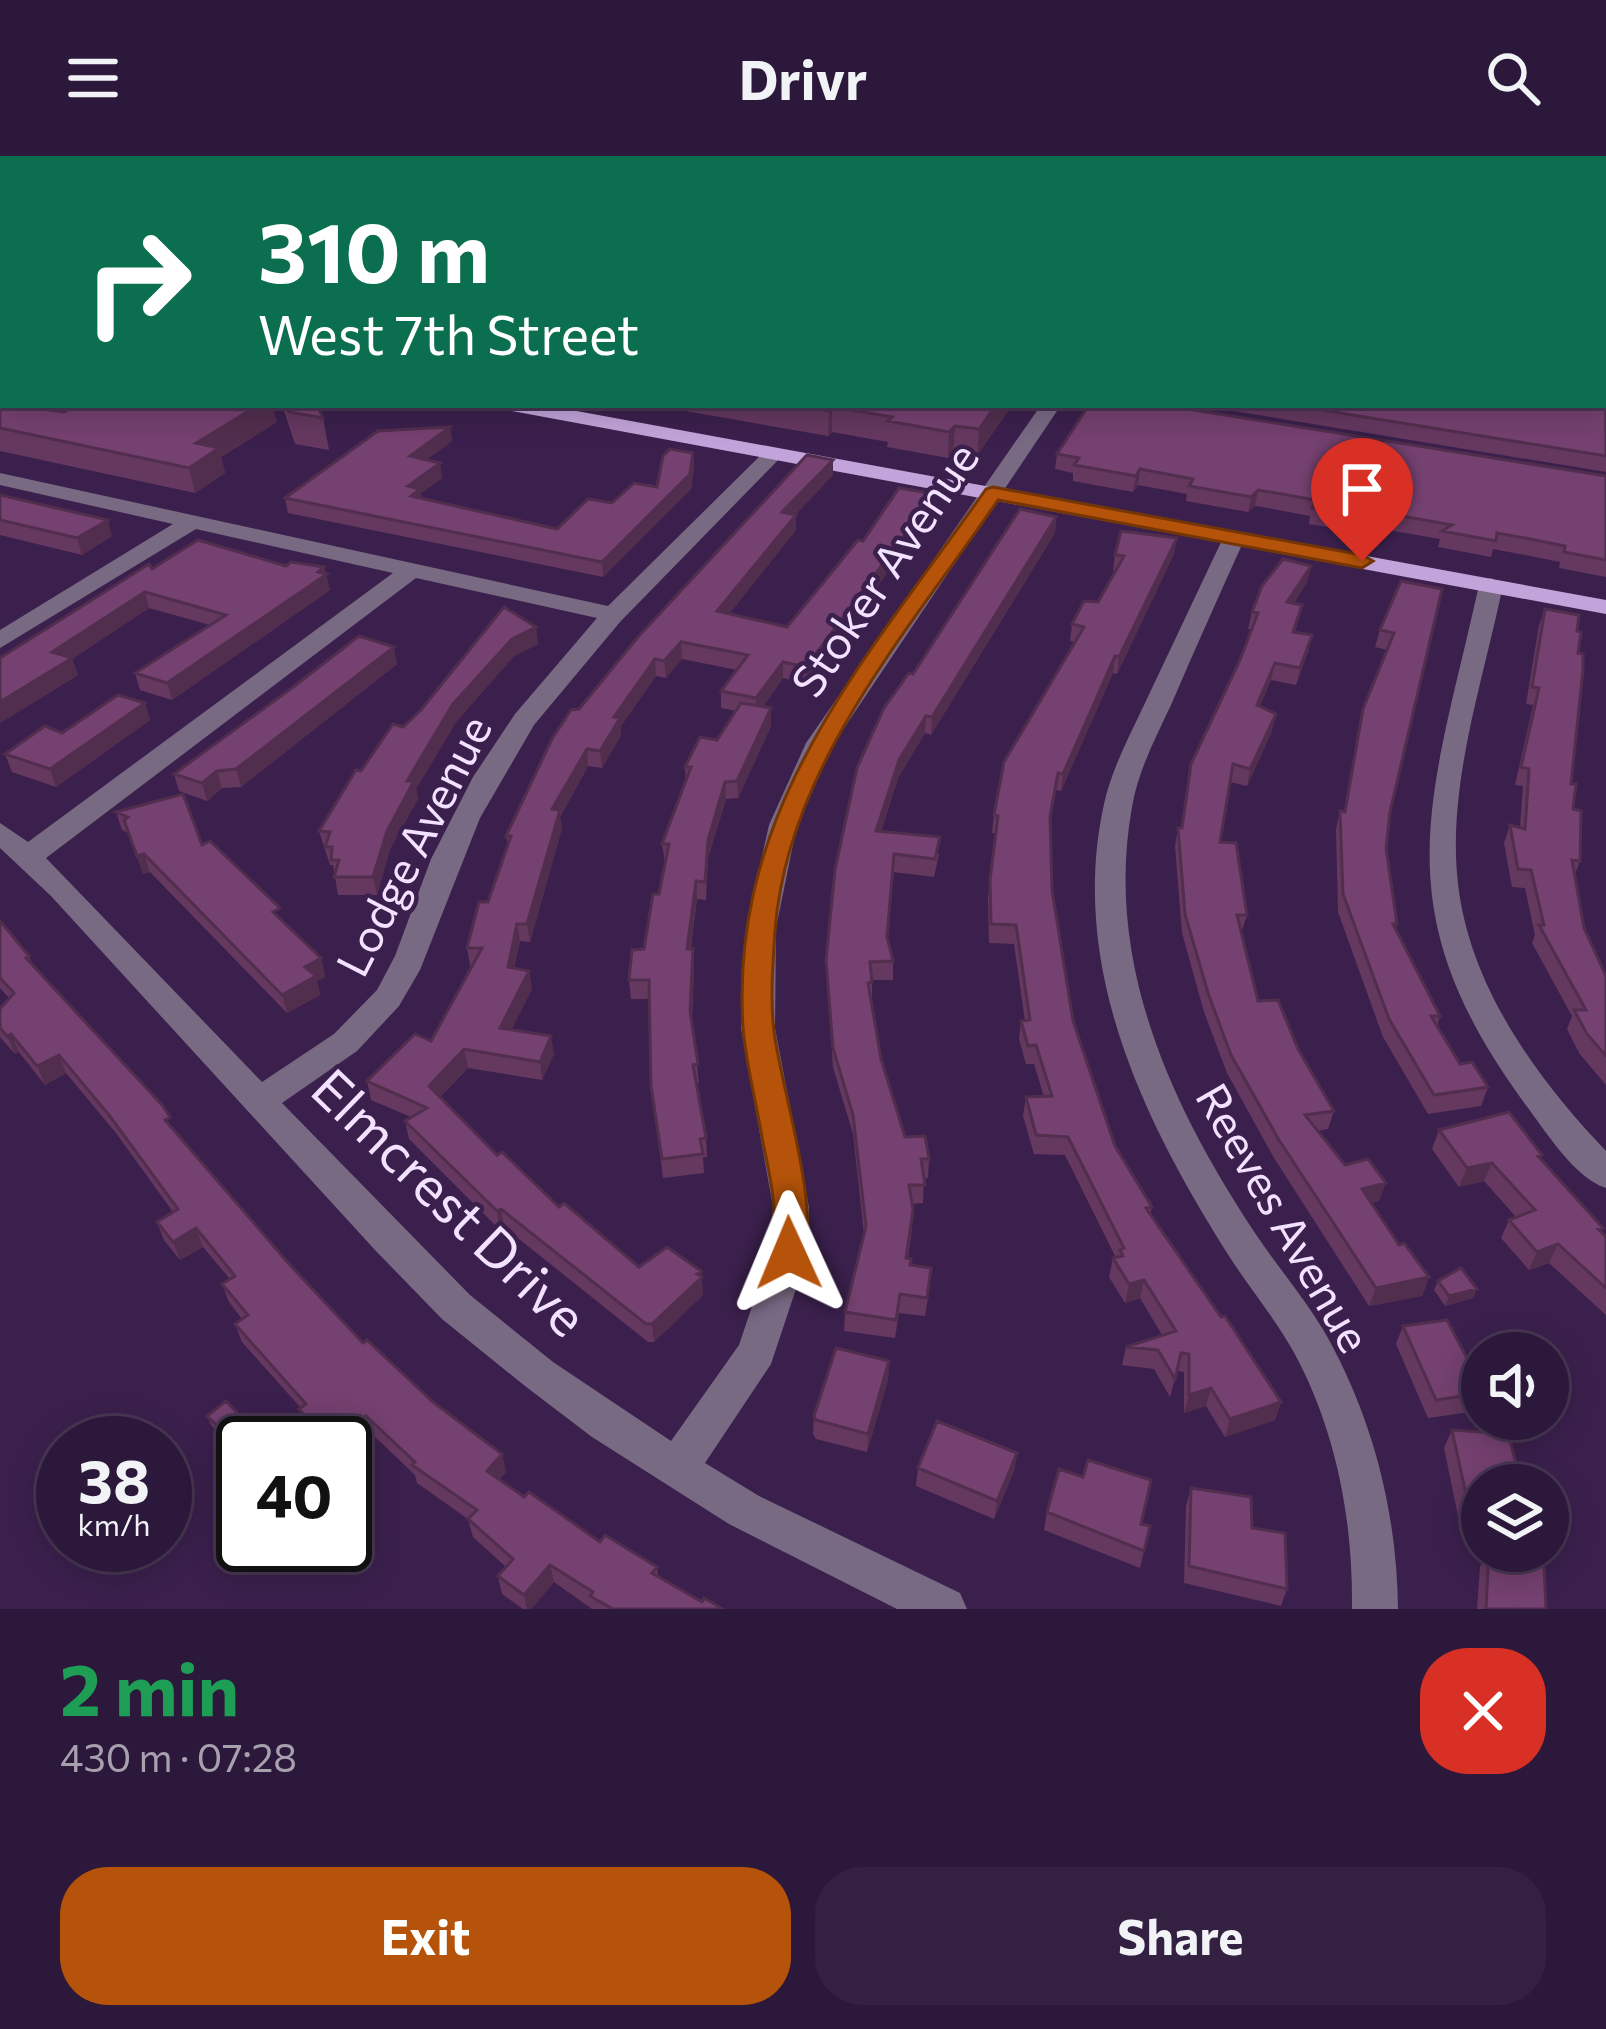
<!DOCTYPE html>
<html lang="en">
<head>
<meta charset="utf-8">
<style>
	body { margin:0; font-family:Commissioner,sans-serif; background:#342142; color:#f1f3f6; height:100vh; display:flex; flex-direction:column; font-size:45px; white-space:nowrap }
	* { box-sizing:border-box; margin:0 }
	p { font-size:39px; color:#a6a0af }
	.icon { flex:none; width:66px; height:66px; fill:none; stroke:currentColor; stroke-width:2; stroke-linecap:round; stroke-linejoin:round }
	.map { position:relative; height:1453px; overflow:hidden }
	.panel { display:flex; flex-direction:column; background:#2c183a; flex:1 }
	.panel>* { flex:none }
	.guide { position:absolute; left:0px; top:0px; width:1608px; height:252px; box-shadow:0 6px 30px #0003,0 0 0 3px #483754; background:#0b6e4f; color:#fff; overflow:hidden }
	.controls { position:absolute; left:1461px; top:1176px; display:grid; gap:24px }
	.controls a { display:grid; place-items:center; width:108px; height:108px; border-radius:50%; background:#2c183a; box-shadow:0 6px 30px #0003,0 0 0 3px #483754; font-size:60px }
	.speed { position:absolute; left:36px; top:1260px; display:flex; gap:24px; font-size:60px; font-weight:700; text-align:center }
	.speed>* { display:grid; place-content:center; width:156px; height:156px; border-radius:50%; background:#2c183a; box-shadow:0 6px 30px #0003,0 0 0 3px #483754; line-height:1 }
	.speed small { font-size:30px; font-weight:400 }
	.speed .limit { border:6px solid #111; border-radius:18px; background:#fff; color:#111 }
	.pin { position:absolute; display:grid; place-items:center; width:102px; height:102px; color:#fff; margin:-123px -51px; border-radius:50% 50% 50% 0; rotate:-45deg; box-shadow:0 0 12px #0007 }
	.pin .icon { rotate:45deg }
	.me { position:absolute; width:132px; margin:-66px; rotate:359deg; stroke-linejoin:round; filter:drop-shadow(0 0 9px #0008) }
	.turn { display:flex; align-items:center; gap:42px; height:252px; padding:0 60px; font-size:54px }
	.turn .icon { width:156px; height:156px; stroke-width:2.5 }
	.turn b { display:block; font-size:84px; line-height:102px }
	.round { display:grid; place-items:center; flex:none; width:126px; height:126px; border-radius:48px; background:#342142 }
	.overview { display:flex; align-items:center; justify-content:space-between; height:204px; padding:0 60px }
	h1 { font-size:72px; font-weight:700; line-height:90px; color:#1e9e55 }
	.primary-button { display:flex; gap:24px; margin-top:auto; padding:24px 60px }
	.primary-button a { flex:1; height:138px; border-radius:48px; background:#b45309; color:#fff; font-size:48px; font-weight:700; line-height:138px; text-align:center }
	.primary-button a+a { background:#342142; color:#f1f3f6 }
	header { display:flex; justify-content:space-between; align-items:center; height:156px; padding:0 60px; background:#2c183a; font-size:54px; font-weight:700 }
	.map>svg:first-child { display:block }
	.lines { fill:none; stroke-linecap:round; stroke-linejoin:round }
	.minor { fill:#796a84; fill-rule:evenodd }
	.major { fill:#c3a4da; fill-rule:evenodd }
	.highway { fill:#e1bbfc; fill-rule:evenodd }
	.highway-bridge { stroke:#e1bbfc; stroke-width:20 }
	.wall { fill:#653860 }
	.shaded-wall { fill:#522e4e }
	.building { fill:#754170; stroke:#522e4e; stroke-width:3 }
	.route { fill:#b45309; stroke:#753606; stroke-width:3 }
	.labels { text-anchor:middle; stroke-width:9; stroke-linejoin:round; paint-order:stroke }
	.street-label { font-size:45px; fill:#f3e2ff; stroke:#3b204d }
	.near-street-label { font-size:54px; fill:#f3e2ff; stroke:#3b204d }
</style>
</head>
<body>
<header><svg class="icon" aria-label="menu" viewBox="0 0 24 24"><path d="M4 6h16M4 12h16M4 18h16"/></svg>Drivr<svg class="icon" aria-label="search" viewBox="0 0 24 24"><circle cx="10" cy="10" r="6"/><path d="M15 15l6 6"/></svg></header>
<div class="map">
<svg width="1606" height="1453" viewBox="0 0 1606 1453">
	<rect width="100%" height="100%" fill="#3b204d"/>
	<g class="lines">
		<path class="minor" d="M1041,249H1061L834,587L797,669L776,772L775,872L809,1051L808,1097L771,1208L705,1307L759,1340L960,1437L967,1453H897L729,1368L592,1281L525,1230L442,1163L375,1094L51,740L0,692V667L28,686L393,417L196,373L0,492V474L173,368L0,329V317L608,450L767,293H781V301L620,466L534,569L480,662L420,814L399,850L357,895L282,947L470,1139L553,1206L671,1285L739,1189L770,1097L773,1051L741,872L746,772L769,669L806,587ZM416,422L597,462L515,558L473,621L431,703L395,800L377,834L334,878L262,926L46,702Z
			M1234,375L1245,382C1220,437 1195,493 1171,549C1156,581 1138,615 1132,651C1104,806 1171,950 1255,1077C1279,1113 1307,1145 1328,1182C1374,1266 1397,1358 1398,1453H1352C1353,1368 1338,1283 1299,1206C1280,1168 1252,1136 1229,1100C1144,966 1068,811 1104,648C1112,612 1130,579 1145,547C1171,492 1197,437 1223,382Z
			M1491,422L1503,429C1484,522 1449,622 1457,718C1466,826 1534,919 1606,995V1032C1574,1022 1545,974 1525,948C1380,750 1431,646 1479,429Z"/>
		<path class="major" d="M0,149H3V160H0Z
			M502,249H544L1606,444V458L512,255Z"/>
		<path class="highway" d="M1141,0H1182L1184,3H1143Z
			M1605,51H1606V63H1605Z"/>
		<path class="highway-bridge" d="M1267,0L1291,3"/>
	</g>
	<path class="wall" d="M3,24V116L0,115V25Z
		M1606,149V316L1197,249H1605Z
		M0,247L64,256L277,266L221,301L225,317L195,337L0,295Z
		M282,249H317L323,262L329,294L295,288Z
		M651,249H1010L1009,254L977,299L953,296L948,302L887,291L888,286L832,276L828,280Z
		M450,271L452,285L426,304L442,322L421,337L422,342L557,373L612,347L657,331L693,297L694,312L691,333L603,421L288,357L285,342Z
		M1057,298L1606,320V421L1559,412L1560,406L1525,399L1493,393L1491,401L1438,391L1440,383L1370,371L1368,378L1309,368L1310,360L1273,353L1255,350L1248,356L1186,345L1187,338L1138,329L1133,336L1073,325V317L1055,313Z
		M833,304V319L795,359L796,374L729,458L787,471L863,385L934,353L806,527L783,522L763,551L771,552V570L738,642L726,643L708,702L706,744L697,743L691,793L694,811L692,864L699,927H696L706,982L707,1001H703L704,1017L663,1022L651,930L649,843H631L629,824L644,793L659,738L665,706L662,688L686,625L685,611L717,584L736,555L721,552V535L737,514L682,503L666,522L656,520L621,570V579L602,612L588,610L560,661L562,672L530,786L520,785L514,812L529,815L532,833L511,874L554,898L542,924L468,912L440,941L497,999L559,1051L639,1111L701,1115L703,1139L654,1186H648L504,1071L500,1074L409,983L405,965L411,961L371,944L367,925L431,885L472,810L470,809L467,792L488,746L508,689L506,680L579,553Z
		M0,339L112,380L82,399L0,379Z
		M1056,361L1055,377L931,579L925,577L898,622L881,675L939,698L934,721L893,716L888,783L893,805V824H872V845L881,903L905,981L929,1003L928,1022H924L923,1047L912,1048V1072L908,1102L911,1109L930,1130L925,1160L899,1157L895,1182L844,1175L845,1156L864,1078L853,978L833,911L826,804L913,518Z
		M1174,398L1117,518L1113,517L1061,635L1056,634L1050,666L1052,734L1073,865L1115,990L1152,1051L1150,1058L1281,1246L1275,1264L1225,1281L1206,1250L1184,1257V1216L1177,1215L1170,1241L1154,1213L1122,1209L1126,1191L1162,1179L1140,1142L1125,1147L1109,1121L1113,1102H1116L1065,999L1034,998L1023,960L1026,941H1044L1034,908H1026L1019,883L1021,865H1025L1014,788L989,787L988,742L996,677H992L994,659L1075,486L1070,485L1072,468L1098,446L1115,415H1113L1115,399Z
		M286,410L324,411L330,434L172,544L140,534L135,517L210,469L149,452L72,503L78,519L0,567L152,413Z
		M1311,410L1307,426L1294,447L1302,449L1295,476L1312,479L1308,496L1296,529L1271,524L1260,550L1272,575L1247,630L1230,626L1220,686L1247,759L1241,777L1258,845L1298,893L1334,955L1328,973L1318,975L1345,1009L1379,1045L1371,1047L1399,1089L1429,1121L1422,1140L1369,1150L1274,1002L1227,917L1204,856L1182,777L1175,690L1178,672H1181L1252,473H1248L1252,456Z
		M1401,425L1390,656L1386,692L1397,768L1395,773L1440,860L1437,870L1460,908L1488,931L1481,950L1428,958L1383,881L1338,756L1336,673L1340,655H1344L1363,553L1388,494L1375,491L1380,474Z
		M504,451L538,488L514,500L456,566L416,633L418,643L390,693L377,739H338L333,709H330L319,675L403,571L421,554Z
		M1545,453L1577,475L1578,497L1571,628L1573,653L1580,705L1574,720L1584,772L1606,820V929L1579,897L1567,873L1572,860L1532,787L1535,779L1525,732L1512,731L1504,687L1510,669L1520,671L1523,630L1515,629L1533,549L1526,548L1539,469Z
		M397,508L241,631L222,632L207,645L179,635L174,618L292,532Z
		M145,547L150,564L56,631L12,616L5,598Z
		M116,656L202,689L321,802L325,821L317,825L320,839L287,857L150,716L143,718L129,677L122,674Z
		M0,765L29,800L33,810L175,975L290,1109L363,1187L433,1246L502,1298L506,1316L499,1323L524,1341L600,1386L657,1411L658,1420L702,1446L723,1453H592L554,1426L531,1453H523L502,1438L498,1420L506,1411L473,1381L468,1363L417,1327L415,1319L372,1278L345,1287H320L305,1272L299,1253L301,1252L242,1186L235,1168L242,1163L229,1146L222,1128L230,1123L203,1091L180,1104L164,1084L157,1066L173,1056L116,977L66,917L45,929L19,896L15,898L0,881V853L9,842L0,832Z
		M1439,974L1540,1003L1606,1081V1159L1549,1107L1529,1114L1501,1082L1509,1064L1516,1061L1484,1025L1459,1031L1432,993Z
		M1438,1125L1477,1133L1473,1142L1445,1150L1434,1134Z
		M1403,1170L1482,1231V1243L1477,1255L1428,1262L1396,1188Z
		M889,1205L888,1224L867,1296L816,1283L813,1278L814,1260Z
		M207,1260L246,1271L227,1285L211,1269Z
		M1452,1274L1482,1329V1372L1460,1370L1444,1292Z
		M1017,1297L1014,1315L994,1363L916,1330L918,1312Z
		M1191,1332L1252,1372L1287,1433L1281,1450L1184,1427L1186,1350Z
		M1047,1356L1150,1370L1140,1412L1044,1374Z
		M1488,1395L1546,1453H1477L1480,1411Z"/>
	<path class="shaded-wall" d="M625,0H660L655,3H620Z
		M3,201V231L0,233V202Z
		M259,249H273L277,266L221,301L225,317L195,337L189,312L196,287Z
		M996,249H1010L1009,254L977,299L979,273Z
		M832,251V276L828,280L829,255Z
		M955,270L953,296L948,302L949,276Z
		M450,271L452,285L412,314L410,300Z
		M693,297L694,312L691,333L603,421L602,406Z
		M833,304V319L782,372V356Z
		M440,307L442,322L421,337L423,347L414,355L408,330Z
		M1140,313L1138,329L1133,336L1136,320Z
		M1258,334L1255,350L1248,356L1251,341Z
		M935,338L934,353L806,527V511Z
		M796,359V374L718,472L717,455Z
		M1056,361L1055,377L931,579L932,561Z
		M108,364L112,380L82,399L77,382Z
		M1177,382L1174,398L1117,518L1119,501Z
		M1311,410L1307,426L1284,463L1287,446Z
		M324,411L330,434L172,544L167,527Z
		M145,436L149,452L72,503L78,519L0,567V546L52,496Z
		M536,471L538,488L514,500L456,566L416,633L418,643L390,693L377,739L373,721L387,675L407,625L453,548L512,483Z
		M1312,479L1308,496L1296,529L1300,512Z
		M681,486L682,503L666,522L664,505Z
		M394,491L397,508L241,631L236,613Z
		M1115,500L1113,517L1061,635L1063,618Z
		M655,503L656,520L621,570V579L602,612L600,595L614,561Z
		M783,506V522L757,559L756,542Z
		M1275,507L1271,524L1253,566L1257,549Z
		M145,547L150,564L56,631L50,613Z
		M771,552V570L738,642L737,625Z
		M1276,558L1272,575L1247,630L1250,613Z
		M926,560L925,577L898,622L876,693V675L899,604Z
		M587,593L588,610L560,660L562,672L530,786L527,768L552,653Z
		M217,615L222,632L207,645L202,627Z
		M725,626L726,643L708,702L706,744L708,684Z
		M144,698L150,716L143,718L137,700Z
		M696,725L697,743L688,811L687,793Z
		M517,768L520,785L510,829L508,811Z
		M693,793L694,811L691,873L690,855Z
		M321,802L325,821L317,825L320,839L287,857L282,839L305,811Z
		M529,815L532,833L503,890L500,872Z
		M11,878L19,896L15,898L7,880Z
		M551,880L554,898L542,924L540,906Z
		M464,893L468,912L432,948L429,930Z
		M59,899L66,917L45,929L37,910Z
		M1492,1007L1484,1025L1459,1031L1467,1012Z
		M1386,1027L1379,1045L1355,1052L1362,1033Z
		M501,1053L504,1071L500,1074L497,1055Z
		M196,1072L203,1091L180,1104L173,1086Z
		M1558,1088L1549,1107L1529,1114L1537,1096Z
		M701,1115L703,1139L654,1186L652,1168Z
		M1429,1121L1422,1140L1369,1150L1376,1132Z
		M1144,1124L1140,1142L1125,1147L1129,1128Z
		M1477,1133L1473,1142L1445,1150L1449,1140Z
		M889,1205L888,1224L867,1296L868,1278Z
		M1211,1232L1206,1250L1184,1257L1189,1239Z
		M1281,1246L1275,1264L1225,1281L1230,1263Z
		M366,1260L372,1278L345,1300V1287H333Z
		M242,1262L246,1271L227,1285L224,1276Z
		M1017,1297L1014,1315L994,1363L997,1345Z
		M502,1298L506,1316L491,1333L487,1315Z
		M550,1409L554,1426L531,1453H527L524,1439Z"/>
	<path class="building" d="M33,0H625L620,3H25Z
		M758,0H871L893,3H754Z
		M1576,0H1606V16L1605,3H1576Z
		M3,30V94H0V31Z
		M1605,84H1606L1605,148Z
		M1605,148L1606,300L1290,249H1605Z
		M0,176L3,177V201L0,202Z
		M0,247L64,256L77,249H259L196,287L219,292L189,312L0,272Z
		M286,249H317L323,262L289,256Z
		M796,249H996L979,273L955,270L949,276L888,265L892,261L832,251L829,255Z
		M1089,249H1162L1606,320V404L1564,396L1565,390L1530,383L1497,377L1496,385L1442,375L1452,369L1374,355L1372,363L1312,352L1315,344L1276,337L1258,334L1251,341L1189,330L1193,323L1140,313L1136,320L1074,309L1079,302L1057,298Z
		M450,271L410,300L440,307L408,330L420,333L411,340L557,373L588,343L612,347L634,327L657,331L663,300L670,293L693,297L690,318L602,406L285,342L378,275Z
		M807,299L833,304L782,356L796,359L717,455L787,471L858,384L863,385L899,332L935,338L806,511L783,506L756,542L721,535L748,499L681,486L664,505L655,503L614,561L620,562L600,595L587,593L552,653L560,654L527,768H517L508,811L529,815L500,872L551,880L540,906L464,893L429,930L497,999L502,996L559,1051L564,1047L639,1111L667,1091L701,1115L697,1118L702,1121L652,1168H646L501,1053L497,1055L405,965L427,952L367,925L415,878L431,885L482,792H467L479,746H488L511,680H506L552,583L571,554L579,553L638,481Z
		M0,339L108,364L77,382L0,364Z
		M1020,353L1056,361L932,561L926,560L899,604L876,675L940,681L935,703L894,698L887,781L893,805L870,806L872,826L868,827L881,903L905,981L925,980L929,1003H921L925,1029H909L913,1054L906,1102L911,1103L910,1109L931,1112L927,1142L900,1138L896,1164L845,1156L866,1070L853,959L833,892L826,804L835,714L857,612L884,552L909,517L913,518Z
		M1121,375L1177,382L1119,501L1115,500L1063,618L1058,617L1050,660L1052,734L1073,865L1115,990L1152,1051L1146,1052L1221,1161L1225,1160L1281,1246L1230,1263L1211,1232L1189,1239V1198L1181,1197L1175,1223L1158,1194L1126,1191L1176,1175L1144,1124L1129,1128L1113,1102L1123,1100L1120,1094L1124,1092L1068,981L1036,979L1026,941L1052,940L1036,889L1028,890L1021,865L1030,864L1016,769L991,768L990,724L998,660L994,659L1004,606L1084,471L1072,468L1084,445L1098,446L1124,400L1115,399Z
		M198,384L286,410L291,406L324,411L318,416L327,418L167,527L135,517L226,459L145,436L52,496L72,502L0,546V502L149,408L152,413Z
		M1283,403L1311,410L1287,446L1302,449L1293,476L1312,479L1300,512L1275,507L1257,549L1276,558L1250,613L1233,608L1220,686L1236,687L1247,759H1237L1258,845L1278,844L1298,893L1334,955L1305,959L1345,1009L1368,1003L1386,1027L1362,1033L1399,1089L1404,1087L1429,1121L1376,1132L1279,984L1231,899L1208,837L1185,758L1178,672H1182L1191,608L1240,504L1258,457L1252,456L1262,430Z
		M1401,425L1442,433L1390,656L1386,692L1397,768H1393L1440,860H1431L1460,908L1472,906L1488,931L1434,939L1389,863L1343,738L1340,655L1345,656L1363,553L1394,477L1380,474Z
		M504,451L536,471L512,483L453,548L407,625H414L387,675L373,721H334L339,704H331L332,691H325L330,676L319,675L356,614L361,615L393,568L403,571L421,554Z
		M1545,453L1579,459L1577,475L1581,476L1578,497L1583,498V514L1571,628H1576L1573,653L1581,655L1580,705L1572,704L1584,772L1606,820V900L1587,878L1574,854H1586L1539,769H1544L1531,714L1518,713L1510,669L1525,673L1529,613L1521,611L1539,532L1532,531Z
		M359,480L394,491L236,613L217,615L202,627L174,618L292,532Z
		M118,539L145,547L50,613L5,598L45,570L62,577Z
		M741,547L771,552L737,625L725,626L708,684L705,726L696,725L687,793H693L690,855L698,908L693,909L706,982L700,983L703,998L662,1003L651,930L649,824H629L632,794L644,793L653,738H659L669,688H662L691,611H685L700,581L717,584Z
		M183,638L202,689L210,685L280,752L273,756L321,802L305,811L316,820L282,839L144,698L137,700L124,664L128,661L116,656Z
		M0,765L29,800L26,802L162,949L170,961L165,964L290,1109L363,1187L367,1184L433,1246L502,1298L487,1315L524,1341L529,1336L600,1386L605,1379L657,1411L652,1417L702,1446L704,1442L723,1453H613L590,1440L593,1436L550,1409L524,1439L498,1420L513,1403L468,1363L477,1354L412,1309L415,1306L366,1260L332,1287L299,1253L306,1248L235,1168L248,1159L222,1128L235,1120L196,1072L173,1086L157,1066L178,1053L109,959L59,899L37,910L11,878L7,880L0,872V853L14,837L0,822Z
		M1509,956L1542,999L1538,1000L1603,1072L1598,1073L1606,1081V1132L1558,1088L1537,1096L1509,1064L1535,1054L1492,1007L1467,1012L1439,974Z
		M1461,1112L1477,1133L1449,1140L1438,1125Z
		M1447,1164L1482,1231V1237L1436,1244L1403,1170Z
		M836,1192L889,1205L868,1278L816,1264L814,1260Z
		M226,1245L242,1262L224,1276L207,1260Z
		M937,1265L1017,1297L997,1345L918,1312Z
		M1452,1274L1508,1278L1522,1329H1482V1354L1469,1352Z
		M1088,1304L1151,1324L1141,1368L1150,1370L1144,1395L1047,1356L1059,1313L1083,1321Z
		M1191,1332L1251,1341L1252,1372L1285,1377L1287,1433L1189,1410Z
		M1489,1395H1496L1544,1408L1546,1453H1486Z"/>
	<path class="route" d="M993,331L1362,399L1373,405L1362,412L998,344C909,475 787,610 775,775C773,806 770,843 774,875C780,929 824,1062 801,1107L789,1111L777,1107C768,1090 774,1072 774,1053C773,1029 766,1004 762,981C756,945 746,908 743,872C729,649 867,503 986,333Z"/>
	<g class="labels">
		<g class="street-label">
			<text transform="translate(885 414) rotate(-56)" y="16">Stoker Avenue</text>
			<text transform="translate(414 690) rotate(-63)" y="16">Lodge Avenue</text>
			<text transform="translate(1283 1062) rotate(60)" y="16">Reeves Avenue</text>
		</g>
		<g class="near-street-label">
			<text transform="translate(449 1047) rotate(44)" y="19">Elmcrest Drive</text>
		</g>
	</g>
</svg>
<div class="controls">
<a><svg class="icon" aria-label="sound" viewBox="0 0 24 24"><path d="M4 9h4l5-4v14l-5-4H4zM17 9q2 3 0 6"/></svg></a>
<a><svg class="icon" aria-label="layers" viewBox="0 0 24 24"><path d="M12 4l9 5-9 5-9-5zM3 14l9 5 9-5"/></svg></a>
</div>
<div class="speed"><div>38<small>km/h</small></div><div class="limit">40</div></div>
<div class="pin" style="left:1362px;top:405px;background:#d93025"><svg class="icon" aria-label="arrive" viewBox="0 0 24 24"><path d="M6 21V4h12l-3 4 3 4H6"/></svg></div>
<svg class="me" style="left:789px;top:1097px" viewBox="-20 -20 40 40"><path d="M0-17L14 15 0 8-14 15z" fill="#b45309" stroke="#fff" stroke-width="4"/></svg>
<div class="guide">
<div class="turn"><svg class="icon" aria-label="right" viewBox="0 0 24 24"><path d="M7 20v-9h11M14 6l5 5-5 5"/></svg><div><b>310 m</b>West 7th Street</div></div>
</div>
</div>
<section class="panel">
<div class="overview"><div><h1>2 min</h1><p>430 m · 07:28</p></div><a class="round" style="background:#d93025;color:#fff"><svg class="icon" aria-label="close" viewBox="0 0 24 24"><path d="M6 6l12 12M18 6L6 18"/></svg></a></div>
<div class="primary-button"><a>Exit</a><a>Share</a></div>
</section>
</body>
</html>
